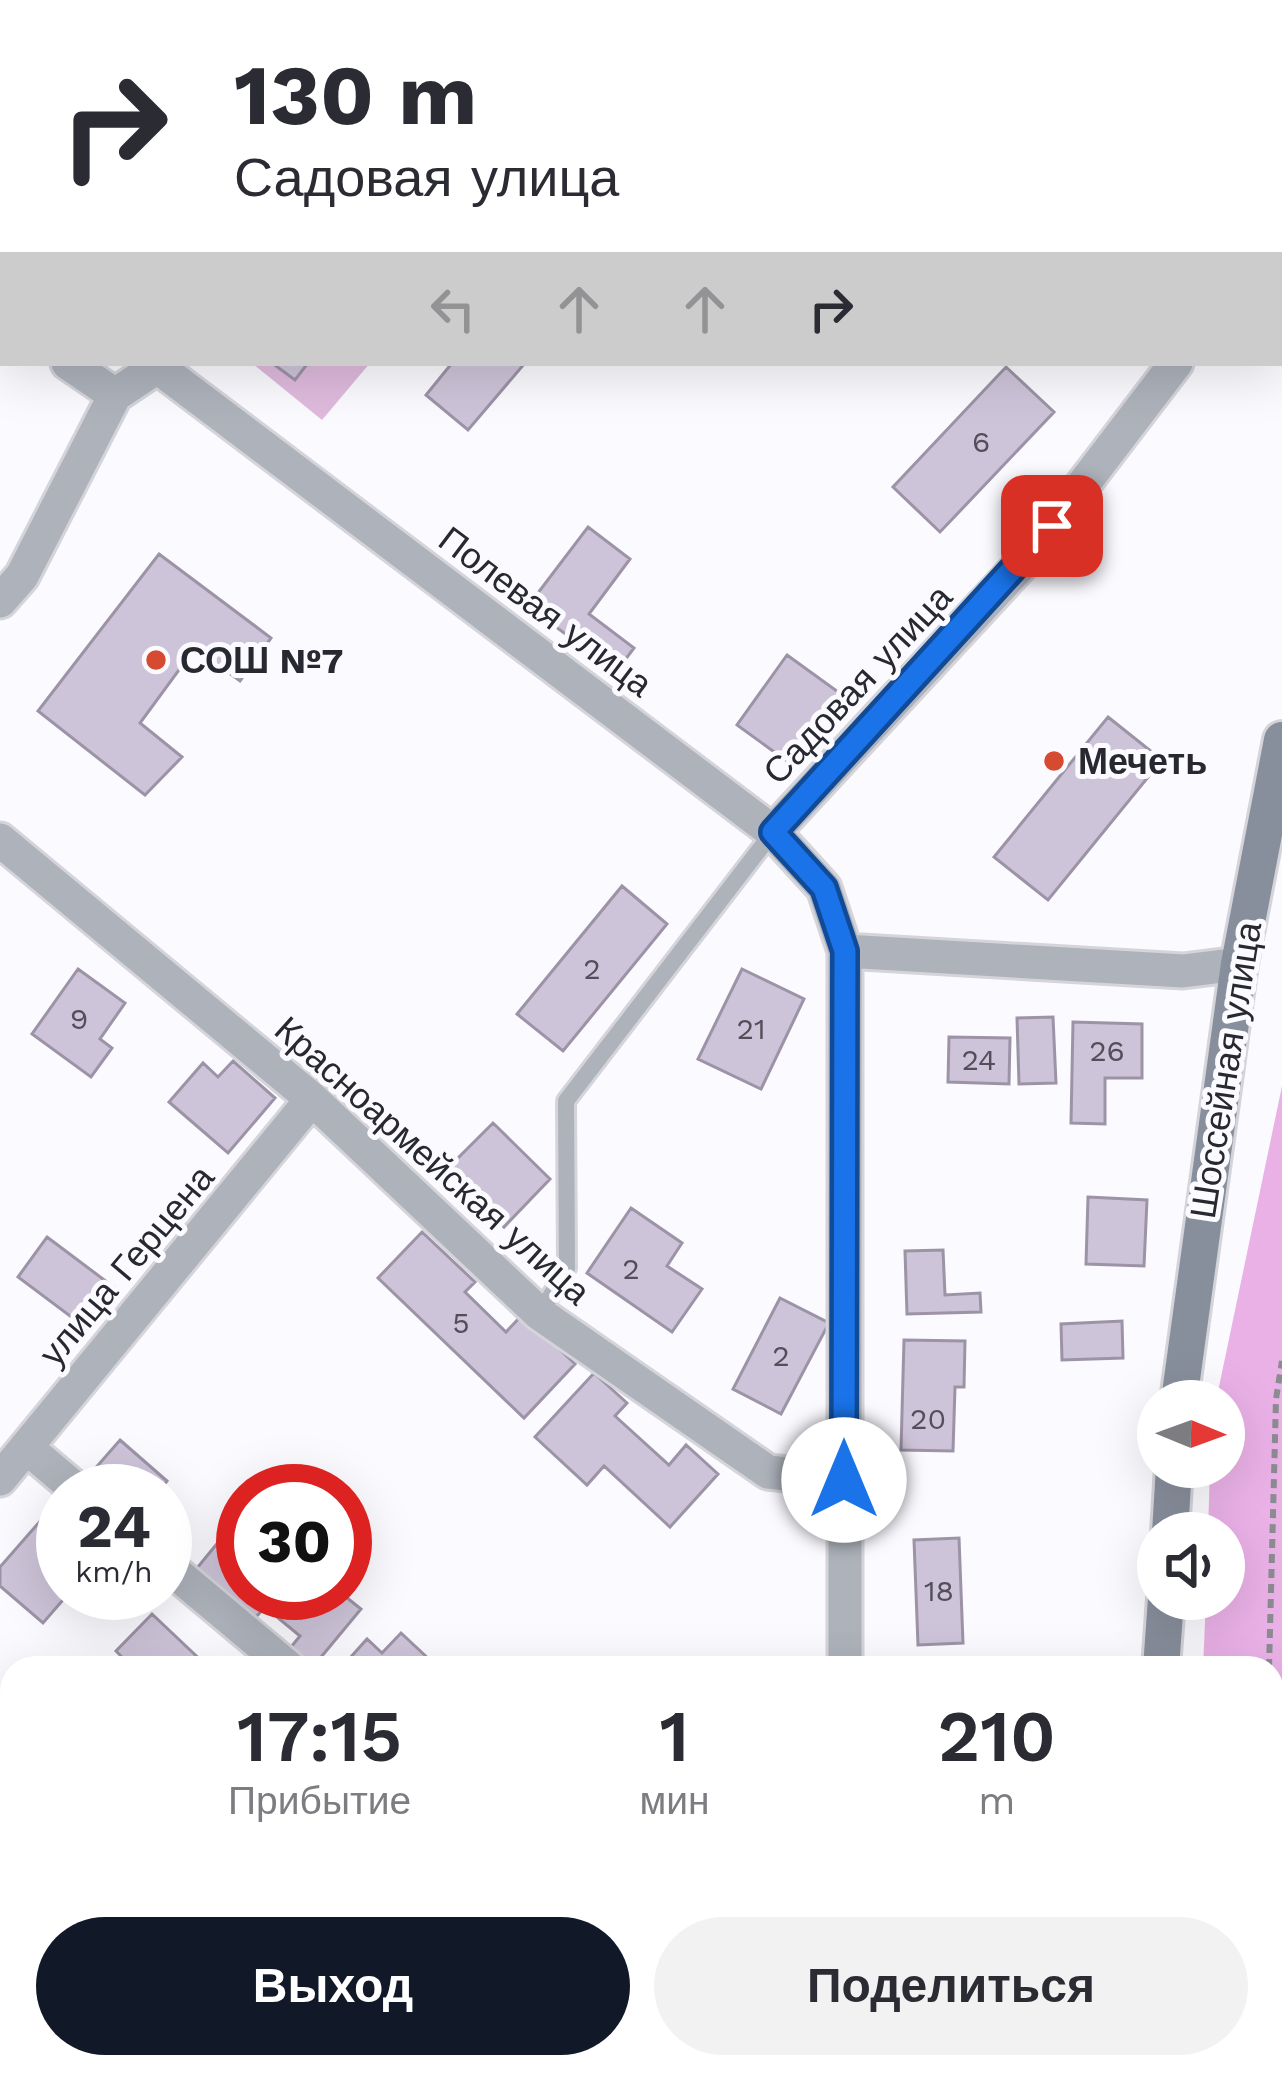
<!DOCTYPE html>
<html lang="ru">
<head>
<meta charset="utf-8">
<style>
	body { margin:0; font-family:"Work Sans",sans-serif; background:#f2f2f3; color:#2b2b33; height:100vh; display:flex; flex-direction:column; font-size:45px; white-space:nowrap }
	* { box-sizing:border-box; margin:0 }
	p { font-size:39px; color:#7c7c81 }
	.icon { flex:none; width:66px; height:66px; fill:none; stroke:currentColor; stroke-width:2; stroke-linecap:round; stroke-linejoin:round }
	.map { position:relative; flex:1; overflow:hidden }
	.sheet { position:absolute; left:0px; top:1656px; width:1284px; height:423px; display:flex; flex-direction:column; background:#fff; border-radius:36px 36px 0 0; box-shadow:0 12px 48px #0002 }
	.sheet>* { flex:none }
	.guide { position:absolute; left:0px; top:0px; width:1284px; height:366px; box-shadow:0 12px 48px #0002; background:#fff; color:#2b2b33; overflow:hidden }
	.needle { width:78px; rotate:91deg }
	.controls { position:absolute; left:1137px; top:1380px; display:grid; gap:24px }
	.controls a { display:grid; place-items:center; width:108px; height:108px; border-radius:50%; background:#fff; box-shadow:0 12px 48px #0002; font-size:60px }
	.speed { position:absolute; left:36px; top:1464px; display:flex; gap:24px; font-size:60px; font-weight:700; text-align:center }
	.speed>* { display:grid; place-content:center; width:156px; height:156px; border-radius:50%; background:#fff; box-shadow:0 12px 48px #0002; line-height:1 }
	.speed small { font-size:30px; font-weight:400 }
	.speed .limit { border:18px solid #d22; background:#fff; color:#111 }
	.pin { position:absolute; display:grid; place-items:center; width:102px; height:102px; color:#fff; margin:-51px; border-radius:24px; box-shadow:0 6px 18px #0006 }
	.me { position:absolute; width:132px; margin:-66px; rotate:0deg; stroke-linejoin:round; filter:drop-shadow(0 0 9px #0008) }
	.turn { display:flex; align-items:center; gap:42px; height:252px; padding:0 36px; font-size:54px }
	.turn .icon { width:156px; height:156px; stroke-width:2.5 }
	.turn b { display:block; font-size:84px; line-height:102px }
	.lanes { display:flex; align-items:center; height:114px; padding:0 36px; background:#0003; justify-content:center; gap:60px; direction:ltr }
	.lanes .off { opacity:.35 }
	.eta { display:flex; justify-content:space-evenly; align-items:center; height:204px; text-align:center }
	.eta b { font-size:72px; font-weight:600; line-height:84px }
	.cta { display:flex; gap:24px; margin-top:auto; padding:24px 36px }
	.cta a { flex:1; height:138px; border-radius:72px; background:#111827; color:#fff; font-size:48px; font-weight:600; line-height:138px; text-align:center }
	.cta a+a { background:#f2f2f3; color:#2b2b33 }
	.map>svg:first-child { display:block }
	.green { fill:#dfbadd }
	.forest { fill:#eab1e7 }
	.building { fill:#cec4d9; stroke:#9c93a6; stroke-width:3 }
	.lines { fill:none; stroke-linecap:round; stroke-linejoin:round }
	.service-casing { stroke:#d4d4da; stroke-width:22 }
	.minor-casing { stroke:#d4d4da; stroke-width:39 }
	.secondary-casing { stroke:#d4d4da; stroke-width:42 }
	.path { stroke:#8b8b92; stroke-width:6; stroke-dasharray:9 6; stroke-linecap:butt }
	.service { stroke:#adb2bb; stroke-width:16 }
	.minor { stroke:#adb2bb; stroke-width:33 }
	.secondary { stroke:#888f9c; stroke-width:36 }
	.route-casing { stroke:#114b97; stroke-width:30 }
	.route { stroke:#1a73e8; stroke-width:21 }
	.poi-dot { fill:#d64a31; stroke:#fafaff; stroke-width:4.5 }
	.labels { text-anchor:middle; stroke-width:10; stroke-linejoin:round; paint-order:stroke }
	.number-label { font-size:30px; fill:#524f5b }
	.street-label { font-size:36px; fill:#282831; stroke:#fafaff }
	.poi-label { font-size:36px; font-weight:bold; fill:#282831; stroke:#fafaff; text-anchor:start }
</style>
</head>
<body>
<div class="map">
<svg width="1282" height="2078" viewBox="0 0 1282 2078">
	<rect width="100%" height="100%" fill="#fafaff"/>
	<path class="green" d="M252,363H370L322,420Z"/>
	<path class="forest" d="M1282,1086V2078H1195V2067H1272V1668H1203L1206,1599H1224V1533H1208L1210,1467H1224V1401H1216Z"/>
	<path class="building" d="M144,0H188L193,3H142Z
		M3,94V144L0,142Z
		M272,363H308L295,380Z
		M452,363H525L468,430L426,395Z
		M1006,367L1054,412L940,532L893,487Z
		M588,527L630,559L589,614L634,648L616,672L528,606Z
		M159,554L271,638L240,681L195,648L140,723L182,757L145,795L38,711Z
		M787,655L841,694L791,764L737,725Z
		M1108,717L1162,760L1048,900L994,857Z
		M622,886L667,924L563,1051L517,1014Z
		M78,969L125,1003L100,1039L112,1048L91,1077L32,1034Z
		M742,969L804,999L761,1089L698,1059Z
		M1053,1017L1056,1083L1019,1084L1017,1018Z
		M1073,1022L1142,1024V1078H1105V1124L1071,1123Z
		M949,1037L1010,1038L1009,1084L948,1082Z
		M233,1061L275,1098L228,1153L169,1102L203,1063L218,1077Z
		M493,1123L550,1179L504,1227L446,1170Z
		M1088,1197L1147,1200L1144,1266L1086,1264Z
		M631,1208L682,1243L667,1266L702,1289L672,1332L587,1273Z
		M422,1232L475,1282L465,1292L506,1332L523,1314L575,1364L524,1418L378,1278Z
		M47,1237L115,1288L86,1328L18,1277Z
		M943,1250L945,1295L980,1293L981,1312L907,1314L905,1251Z
		M780,1298L829,1323L781,1414L733,1389Z
		M1122,1321L1123,1358L1062,1360L1061,1324Z
		M904,1340L965,1341L964,1387H955L953,1451L901,1450Z
		M594,1373L627,1403L615,1416L669,1465L686,1445L718,1474L670,1527L604,1466L587,1485L535,1437Z
		M120,1440L167,1481L159,1491H114L92,1472Z
		M243,1512V1593H341L361,1609L312,1668L287,1652L300,1636L265,1607L256,1617L197,1568Z
		M42,1519L63,1537V1593H69L43,1623L0,1586V1567Z
		M959,1538L963,1643L918,1645L914,1540Z
		M152,1614L209,1668H133L116,1651Z
		M401,1633L431,1661L425,1668H341L367,1639L382,1653Z
		M0,1890L12,1899V1980L2,1994Z
		M199,2067H274L266,2078H191Z
		M720,2067H780L794,2078H734Z
		M1000,2067H1042L1034,2078H1016Z"/>
	<g class="lines">
		<g class="service-casing">
			<path id="service" d="M540,1314L567,1268L566,1101L773,832"/>
		</g>
		<g class="minor-casing">
			<path id="minor" d="M1061,0L1064,3
				M469,3L471,0
				M1281,170L1282,171
				M1281,226L1282,225
				M0,318L3,320
				M68,363L115,395
				M159,368L773,832L824,888L845,951V1668
				M0,601L22,576L115,395L163,363
				M773,832L1027,558L1176,363
				M0,840L312,1099L540,1314L768,1472L844,1480
				M845,951L1183,971L1239,964
				M26,1447L78,1491
				M0,1479L312,1099
				M165,1564L289,1668
				M0,2015L12,2025
				M63,2067L76,2078
				M637,2078L646,2067
				M1099,2078L1107,2067"/>
		</g>
		<g class="secondary-casing">
			<path id="secondary" d="M1179,1401L1239,964L1282,740
				M1170,1533L1174,1467
				M1161,1668L1166,1599
				M1155,2078V2067"/>
		</g>
		<path class="path" d="M1269,1668L1276,1399L1282,1361
			M1262,2067V2078"/>
		<use href="#service" class="service"/>
		<use href="#minor" class="minor"/>
		<use href="#secondary" class="secondary"/>
	</g>
	<g class="lines">
		<g class="route-casing">
			<path id="route" d="M844,1480L845,951L824,888L773,832L1052,526"/>
		</g>
		<use href="#route" class="route"/>
	</g>
	<g class="poi-dot">
		<circle cx="156" cy="660" r="12"/>
		<circle cx="1054" cy="761" r="12"/>
	</g>
	<g class="labels">
		<g class="number-label">
			<text x="981" y="452">6</text>
			<text x="592" y="979">2</text>
			<text x="79" y="1029">9</text>
			<text x="751" y="1039">21</text>
			<text x="1107" y="1061">26</text>
			<text x="979" y="1070">24</text>
			<text x="631" y="1279">2</text>
			<text x="461" y="1333">5</text>
			<text x="781" y="1366">2</text>
			<text x="928" y="1429">20</text>
			<text x="939" y="1601">18</text>
		</g>
		<g class="street-label">
			<text transform="translate(546 611) rotate(37)" y="13">Полевая улица</text>
			<text transform="translate(857 684) rotate(-47)" y="13">Садовая улица</text>
			<text transform="translate(1225 1070) rotate(-81)" y="13">Шоссейная улица</text>
			<text transform="translate(433 1160) rotate(42)" y="13">Красноармейская улица</text>
			<text transform="translate(126 1265) rotate(-50)" y="13">улица Герцена</text>
		</g>
		<g class="poi-label">
			<text x="180" y="673">СОШ №7</text>
			<text x="1078" y="774">Мечеть</text>
		</g>
	</g>
</svg>
<div class="controls">
<a><svg class="needle" viewBox="-14 -14 28 28"><path d="M0-13l5 13h-10z" fill="#e53935"/><path d="M0 13l5-13h-10z" fill="#7c7c81"/></svg></a>
<a><svg class="icon" aria-label="sound" viewBox="0 0 24 24"><path d="M4 9h4l5-4v14l-5-4H4zM17 9q2 3 0 6"/></svg></a>
</div>
<div class="speed"><div>24<small>km/h</small></div><div class="limit">30</div></div>
<div class="pin" style="left:1052px;top:526px;background:#d93025"><svg class="icon" aria-label="arrive" viewBox="0 0 24 24"><path d="M6 21V4h12l-3 4 3 4H6"/></svg></div>
<svg class="me" style="left:844px;top:1480px" viewBox="-20 -20 40 40"><circle r="19" fill="#fff"/><path d="M0-13L10 11 0 6-10 11z" fill="#1a73e8"/></svg>
<div class="guide">
<div class="turn"><svg class="icon" aria-label="right" viewBox="0 0 24 24"><path d="M7 20v-9h11M14 6l5 5-5 5"/></svg><div><b>130 m</b>Садовая улица</div></div>
<div class="lanes"><svg class="icon off" aria-label="left" viewBox="0 0 24 24"><path d="M17 20v-9H6M10 6l-5 5 5 5"/></svg><svg class="icon off" aria-label="ahead" viewBox="0 0 24 24"><path d="M12 20V5M6 11l6-6 6 6"/></svg><svg class="icon off" aria-label="ahead" viewBox="0 0 24 24"><path d="M12 20V5M6 11l6-6 6 6"/></svg><svg class="icon" aria-label="right" viewBox="0 0 24 24"><path d="M7 20v-9h11M14 6l5 5-5 5"/></svg></div>
</div>
<section class="sheet">
<div class="eta">
<div><b>17:15</b><p>Прибытие</p></div>
<div><b>1</b><p>мин</p></div>
<div><b>210</b><p>m</p></div>
</div>
<div class="cta"><a>Выход</a><a>Поделиться</a></div>
</section>
</div>
</body>
</html>
